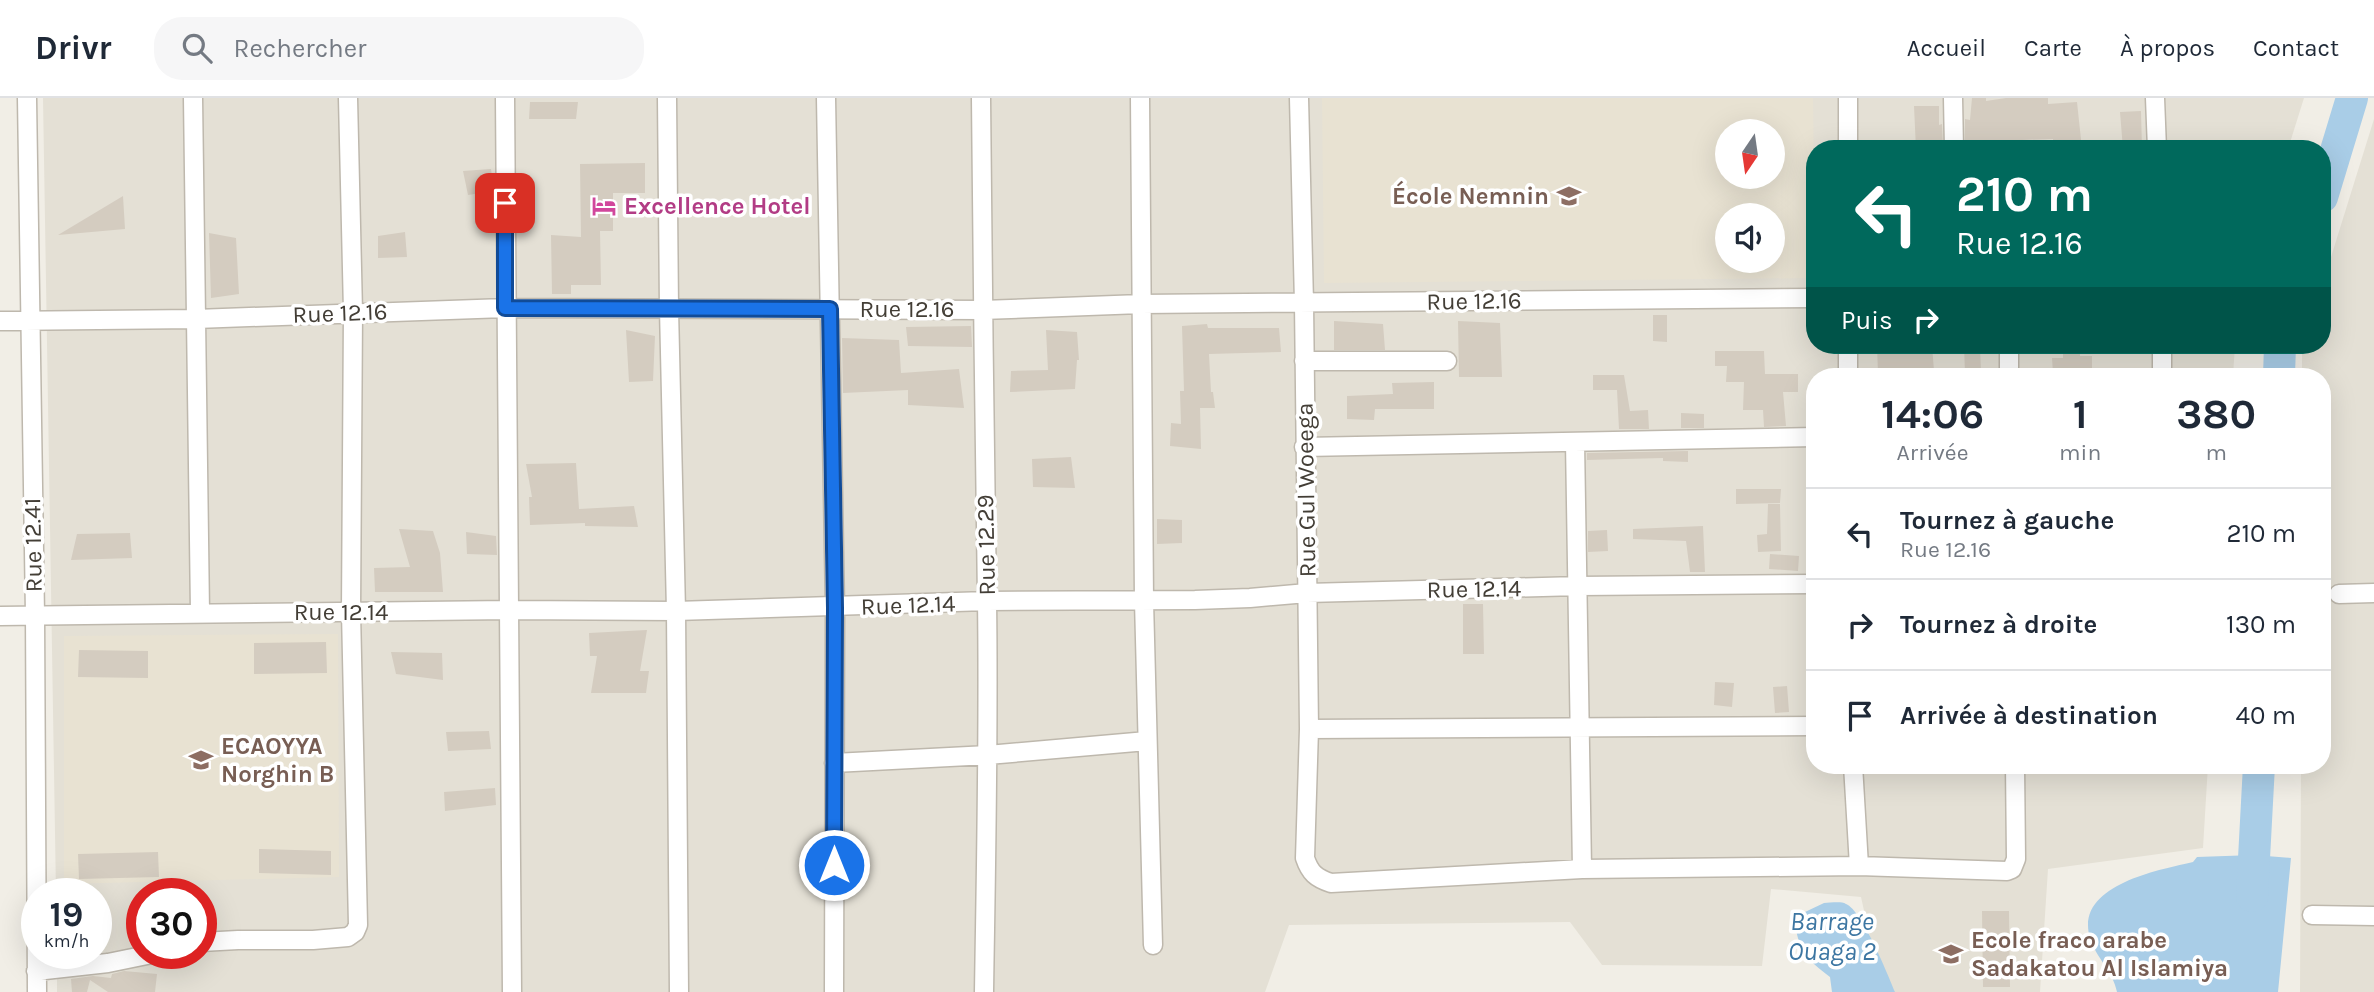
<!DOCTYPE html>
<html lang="fr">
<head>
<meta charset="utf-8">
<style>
	body { margin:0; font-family:Karla,sans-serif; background:#f6f6f7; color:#1f2937; height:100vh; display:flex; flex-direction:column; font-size:26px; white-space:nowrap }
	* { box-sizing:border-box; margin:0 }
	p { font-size:23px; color:#747a83 }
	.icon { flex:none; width:38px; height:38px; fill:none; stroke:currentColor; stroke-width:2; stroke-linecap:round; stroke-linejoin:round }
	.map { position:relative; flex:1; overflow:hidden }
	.details { position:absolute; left:1806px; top:270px; width:525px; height:406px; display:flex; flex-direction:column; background:#fff; border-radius:28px; box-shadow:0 7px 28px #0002 }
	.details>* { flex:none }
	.guide { position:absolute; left:1806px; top:42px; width:525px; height:214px; border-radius:28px; box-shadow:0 7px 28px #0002; background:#00695c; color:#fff; overflow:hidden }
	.needle { width:46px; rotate:193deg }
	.tools { position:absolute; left:1715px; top:21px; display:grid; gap:14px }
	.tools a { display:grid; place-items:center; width:70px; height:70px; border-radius:50%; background:#fff; box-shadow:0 7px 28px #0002; font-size:35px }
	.speed { position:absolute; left:21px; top:780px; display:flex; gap:14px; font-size:35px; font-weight:700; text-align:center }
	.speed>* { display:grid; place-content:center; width:91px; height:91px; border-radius:50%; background:#fff; box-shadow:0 7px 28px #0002; line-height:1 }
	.speed small { font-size:18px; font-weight:400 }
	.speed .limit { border:10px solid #d22; background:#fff; color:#111 }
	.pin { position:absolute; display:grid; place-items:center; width:60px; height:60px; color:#fff; margin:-30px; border-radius:14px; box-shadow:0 4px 10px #0006 }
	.me { position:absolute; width:77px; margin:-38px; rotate:0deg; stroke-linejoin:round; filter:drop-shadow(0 0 5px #0008) }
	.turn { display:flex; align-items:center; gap:24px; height:147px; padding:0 35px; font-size:32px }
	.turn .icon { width:91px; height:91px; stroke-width:2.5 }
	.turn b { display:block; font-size:49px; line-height:60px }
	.then { display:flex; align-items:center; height:66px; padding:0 35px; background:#0003; gap:14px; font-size:26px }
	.eta { display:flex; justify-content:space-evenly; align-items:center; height:119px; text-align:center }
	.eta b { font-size:42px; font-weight:700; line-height:49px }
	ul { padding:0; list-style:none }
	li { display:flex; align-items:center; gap:21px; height:91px; padding:0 35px; border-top:2px solid #e0e1e3 }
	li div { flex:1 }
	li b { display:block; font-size:26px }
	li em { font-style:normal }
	header { display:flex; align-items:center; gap:42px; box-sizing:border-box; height:98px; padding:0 35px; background:#fff; border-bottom:2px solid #e0e1e3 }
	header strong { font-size:33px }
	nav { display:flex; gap:38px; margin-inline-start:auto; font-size:24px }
	.search { width:490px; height:63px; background:#f6f6f7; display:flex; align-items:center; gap:18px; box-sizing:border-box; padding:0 24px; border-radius:28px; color:#747a83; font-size:26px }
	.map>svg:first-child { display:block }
	.residential { fill:#e4e0d5; fill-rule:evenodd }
	.education { fill:#e8e2d2; fill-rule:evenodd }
	.water { fill:#a9cde7 }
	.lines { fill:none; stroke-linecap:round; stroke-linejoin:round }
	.river { stroke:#a9cde7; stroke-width:32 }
	.building { fill:#d4ccc0 }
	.minor-casing { stroke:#beb8ad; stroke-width:21 }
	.minor { stroke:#fff; stroke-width:18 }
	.route-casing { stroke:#114b97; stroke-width:18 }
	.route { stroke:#1a73e8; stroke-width:12 }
	.labels { text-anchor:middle; stroke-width:7; stroke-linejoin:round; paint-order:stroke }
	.education-label { font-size:24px; font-weight:bold; fill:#785e54; stroke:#fff; text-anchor:start }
	.hotel-label { font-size:24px; font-weight:bold; fill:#b23c85; stroke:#fff; text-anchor:start }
	.street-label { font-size:24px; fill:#433e36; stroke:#fff }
	.water-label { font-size:26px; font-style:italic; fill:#3d76a2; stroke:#fff }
</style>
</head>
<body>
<header>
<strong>Drivr</strong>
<div class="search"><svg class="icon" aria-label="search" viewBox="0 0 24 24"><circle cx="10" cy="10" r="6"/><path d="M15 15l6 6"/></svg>Rechercher</div>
<nav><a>Accueil</a><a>Carte</a><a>À propos</a><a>Contact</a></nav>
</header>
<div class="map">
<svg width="2374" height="894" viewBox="0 0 2374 894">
	<rect width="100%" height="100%" fill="#f1eee6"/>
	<path class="residential" d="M43,0H2304L2288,51H1815V247H2235L2233,278H1815V667H2208L2203,750L2048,771L2040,894H1882L1861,799L1771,791L1762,868L1602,867L1570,824L1289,827L1265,894H57V856H96V796H56ZM1727,33H1773V79H1727ZM1727,117H1773V163H1727ZM142,796H201V856H142Z
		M2374,21V894H2300L2301,667H2322V278H2302V255L2304,247H2322V188Z"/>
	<path class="education" d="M1322,0H1813L1815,180L1324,185ZM1727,33H1773V79H1727ZM1727,117H1773V163H1727Z
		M338,536L339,779L64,786V538Z"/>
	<path class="water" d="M2254,757L2291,760L2278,894H2117C2113,873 2096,860 2090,840C2074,787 2159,772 2193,764L2197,759Z
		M1824,805C1830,805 1841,803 1846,806C1862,812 1888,877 1895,894H1832L1830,879C1807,861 1800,856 1795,826L1805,814Z"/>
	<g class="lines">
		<path class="river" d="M2322,99L2352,0
			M2279,278L2280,247
			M2252,798L2259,667"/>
	</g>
	<path class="building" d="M1972,0H1986V3L2006,0H2048V6L2077,4L2082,51H2053V41L2022,42V51H1965V21L1970,22Z
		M530,4H578L576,21H529Z
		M1914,8H1939V27L1942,26L1943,51H1916Z
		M2141,13L2142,51H2123L2120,14Z
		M645,65V95H613V133H600L601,187H571V196H552L551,137L581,139L580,66Z
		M491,71L494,93L468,97L463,73Z
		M123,98L125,131L58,137Z
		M405,134L407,159L378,160V138Z
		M209,135L236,140L239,196L211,200Z
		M1653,217H1667V244L1653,243Z
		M1334,223L1383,226L1385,252H1334Z
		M1458,223L1500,225L1502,279H1459Z
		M1207,226L1208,230H1279L1281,254L1209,256L1211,294H1213L1215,310H1200L1201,351L1170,348L1171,325L1181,326L1180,293H1184L1182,228Z
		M971,228L972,249L908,248L906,229Z
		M626,232L655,238L653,283L629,284Z
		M1046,232L1077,234L1079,262H1077L1075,291L1010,294L1011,273L1048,272Z
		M842,240L899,242L901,275L959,271L964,310L908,307V292L843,295Z
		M1877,247H1932L1934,273L1878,276Z
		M1964,247H1980L1981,276H1965Z
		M2063,247H2080V258H2092V273L2053,275L2052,260H2063Z
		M1715,253H1764L1765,276H1798V294H1783L1786,328L1764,329L1763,312H1743L1744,284H1726L1727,268H1715Z
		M1593,277H1624L1630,313L1648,312L1649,331H1619L1617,292H1593Z
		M1434,284V311H1375L1374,322L1347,321V298L1393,296L1392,285Z
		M1681,315L1704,316V330H1681Z
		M1688,353V364L1663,363V360L1587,362V355Z
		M1071,359L1075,390L1033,389L1032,361Z
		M576,365L579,411L634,408L638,429L585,428V425L530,427L529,399H532L526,366Z
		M1736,391H1781L1780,405L1736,406Z
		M1768,406H1780L1781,453L1758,454L1757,437L1767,436Z
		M1157,421L1182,422V445L1157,446Z
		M1703,428L1705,474H1690L1686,443L1633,441V431Z
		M399,431L433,433L440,455L443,494H375L374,470L410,469Z
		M1607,432L1608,453L1588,454V433Z
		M466,434L496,438L497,457L467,456Z
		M130,435L132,460L71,462L77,436Z
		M1770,456L1799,458L1798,473L1769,471Z
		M1463,506H1483L1484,556H1463Z
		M647,532L640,573H649L646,595H591L597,558H590L589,535Z
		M326,544L327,575L254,576V545Z
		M79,552L148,553V580L78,579Z
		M391,554L442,555L443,582L396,576Z
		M1715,584L1734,585L1732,609L1714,607Z
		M1787,588L1789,614L1775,615L1773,589Z
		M489,633L491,651L448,653L446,634Z
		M495,690L496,707L445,713L444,694Z
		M259,751L331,753V777L259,775Z
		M158,754L159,779L79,781L78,756Z
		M1982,813H2009L2010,889H1983Z
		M124,873L157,876L155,894H108L90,882L87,894H72L71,881L93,878L111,880L112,876Z"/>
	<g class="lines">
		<g class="minor-casing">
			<path id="minor" d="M27,0L35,517L37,894
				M193,0L200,514
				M505,0L512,894
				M667,0L669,211L676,513L679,894
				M826,0L835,510L834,894
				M981,0C982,168 985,335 987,503C989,633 986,764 984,894
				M1140,0L1144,503L1153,847
				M1299,0L1304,205L1309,631L1305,760C1310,775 1316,780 1331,785L1582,771L1859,768L2007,773L2012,771L2016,761L2015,667
				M1953,0L1954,51
				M2155,0L2157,51
				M1848,51V0
				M0,223L196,221L505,210L982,212L1141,206L1815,200
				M1848,247V278
				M2009,247V278
				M2162,247V278
				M1304,263H1447
				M1575,344L1582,771
				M1304,349L1815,339
				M2339,496L2374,495
				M0,518L509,512L676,513L987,503L1195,502L1250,500L1307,495L1579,488L1815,486
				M1309,631L1815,628
				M834,665L988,657L1147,643
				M1853,667L1859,768
				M2312,817L2374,818
				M201,844L238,842H313L348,839L355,834L358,827L351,514L353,214L348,0
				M36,873L108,865L152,856"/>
		</g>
		<use href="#minor" class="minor"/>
	</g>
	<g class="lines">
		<g class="route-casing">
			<path id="route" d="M505,105V210L830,211L835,510L834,767"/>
		</g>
		<use href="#route" class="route"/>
	</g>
	<defs>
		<g id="school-bare" transform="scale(1.89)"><path d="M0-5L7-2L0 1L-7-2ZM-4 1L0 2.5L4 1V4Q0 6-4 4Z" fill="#8d6e63" stroke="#fff" stroke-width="2.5" paint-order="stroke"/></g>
		<g id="hotel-bare" transform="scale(1.89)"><path d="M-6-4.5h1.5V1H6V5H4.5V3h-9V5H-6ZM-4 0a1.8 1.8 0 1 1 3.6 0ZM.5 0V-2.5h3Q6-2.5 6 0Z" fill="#d1479c" stroke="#fff" stroke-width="2.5" paint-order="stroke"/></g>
	</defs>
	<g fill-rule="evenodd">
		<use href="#school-bare" x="1569" y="98"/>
		<use href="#hotel-bare" x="604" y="108"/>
		<use href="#school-bare" x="201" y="662"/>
		<use href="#school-bare" x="1951" y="856"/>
	</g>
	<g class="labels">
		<g class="education-label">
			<text x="1549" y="106" text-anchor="end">École Nemnin</text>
			<text x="221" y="656">ECAOYYA<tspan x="221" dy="28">Norghin B</tspan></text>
			<text x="1971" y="850">Ecole fraco arabe<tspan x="1971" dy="28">Sadakatou Al Islamiya</tspan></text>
		</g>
		<g class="hotel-label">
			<text x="624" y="116">Excellence Hotel</text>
		</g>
		<g class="street-label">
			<text transform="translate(1474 203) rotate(-1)" y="8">Rue 12.16</text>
			<text x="907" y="219">Rue 12.16</text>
			<text transform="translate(340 215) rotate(-2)" y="8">Rue 12.16</text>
			<text transform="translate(1306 392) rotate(-91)" y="8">Rue Gul Woeega</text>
			<text transform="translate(33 447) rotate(-91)" y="8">Rue 12.41</text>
			<text transform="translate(986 447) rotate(-91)" y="8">Rue 12.29</text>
			<text transform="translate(1474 491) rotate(-1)" y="8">Rue 12.14</text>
			<text transform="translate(908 507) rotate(-2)" y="8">Rue 12.14</text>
			<text x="341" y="522">Rue 12.14</text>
		</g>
		<g class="water-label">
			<text x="1832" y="832">Barrage<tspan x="1832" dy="30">Ouaga 2</tspan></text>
		</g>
	</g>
</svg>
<div class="tools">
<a><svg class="needle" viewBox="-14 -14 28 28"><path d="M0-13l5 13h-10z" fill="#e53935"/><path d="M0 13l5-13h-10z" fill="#747a83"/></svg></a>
<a><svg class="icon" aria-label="sound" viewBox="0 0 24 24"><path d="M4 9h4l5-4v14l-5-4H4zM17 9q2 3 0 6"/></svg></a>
</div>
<div class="speed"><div>19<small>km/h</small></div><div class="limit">30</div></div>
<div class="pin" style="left:505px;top:105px;background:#d93025"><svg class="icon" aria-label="arrive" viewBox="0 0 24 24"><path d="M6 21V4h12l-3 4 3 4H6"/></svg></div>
<svg class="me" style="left:834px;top:767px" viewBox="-20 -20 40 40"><circle r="17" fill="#1a73e8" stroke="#fff" stroke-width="3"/><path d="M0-11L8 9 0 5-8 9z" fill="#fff"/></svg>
<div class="guide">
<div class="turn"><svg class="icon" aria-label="left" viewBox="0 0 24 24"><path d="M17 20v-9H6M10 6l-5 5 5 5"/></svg><div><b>210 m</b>Rue 12.16</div></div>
<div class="then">Puis<svg class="icon" aria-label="right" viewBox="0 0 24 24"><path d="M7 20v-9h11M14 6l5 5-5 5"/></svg></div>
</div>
<section class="details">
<div class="eta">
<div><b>14:06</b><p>Arrivée</p></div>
<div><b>1</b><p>min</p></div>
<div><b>380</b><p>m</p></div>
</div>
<ul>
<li><svg class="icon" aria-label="left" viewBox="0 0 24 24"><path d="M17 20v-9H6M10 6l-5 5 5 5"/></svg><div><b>Tournez à gauche</b><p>Rue 12.16</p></div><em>210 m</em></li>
<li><svg class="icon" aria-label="right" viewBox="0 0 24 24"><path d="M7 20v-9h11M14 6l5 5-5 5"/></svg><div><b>Tournez à droite</b></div><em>130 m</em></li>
<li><svg class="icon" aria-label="arrive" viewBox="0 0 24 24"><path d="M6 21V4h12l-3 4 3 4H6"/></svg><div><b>Arrivée à destination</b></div><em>40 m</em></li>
</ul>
</section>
</div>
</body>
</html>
